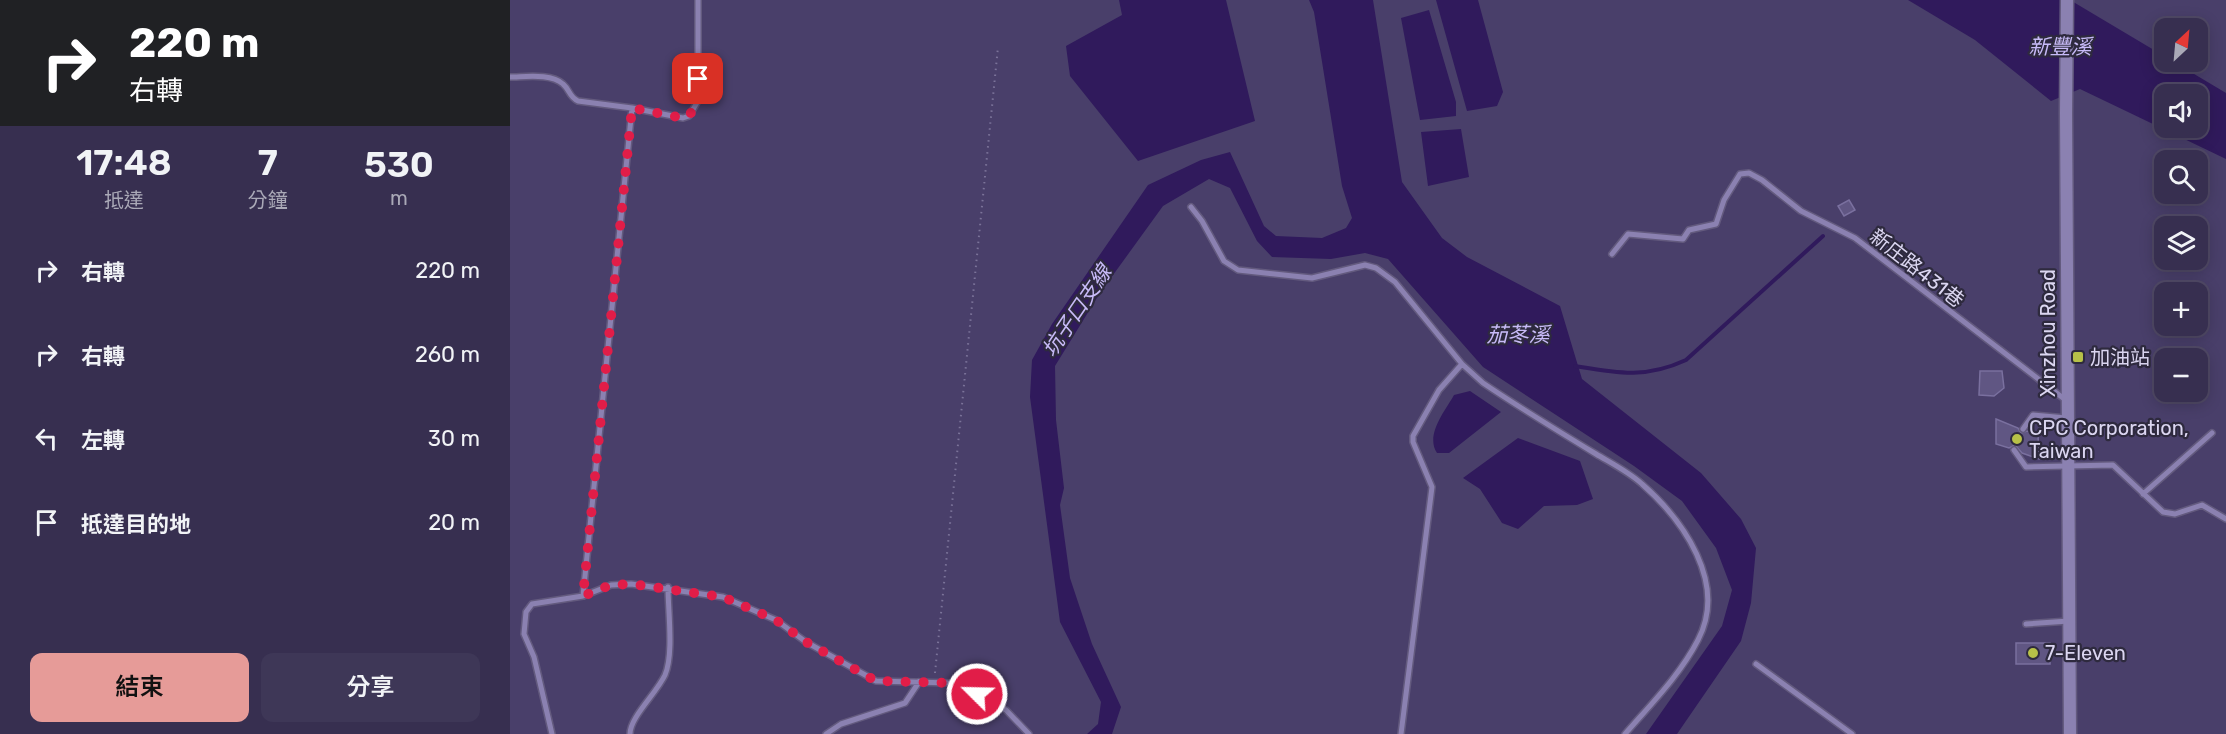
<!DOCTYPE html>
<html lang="zh-TW">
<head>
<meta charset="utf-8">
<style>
	body { margin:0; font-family:Rubik,"Noto Sans TC",sans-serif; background:#3e3757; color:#f1f3f6; height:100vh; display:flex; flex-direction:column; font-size:22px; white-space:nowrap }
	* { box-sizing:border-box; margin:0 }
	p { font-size:20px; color:#aaa9b7 }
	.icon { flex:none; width:33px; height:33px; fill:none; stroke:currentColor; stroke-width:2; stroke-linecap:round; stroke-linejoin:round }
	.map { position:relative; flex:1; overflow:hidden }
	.drawer { display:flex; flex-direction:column; background:#372f50; width:510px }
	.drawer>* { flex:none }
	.banner { background:#202124; color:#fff; overflow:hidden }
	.needle { width:39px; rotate:26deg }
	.buttons { position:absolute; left:1644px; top:18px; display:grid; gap:12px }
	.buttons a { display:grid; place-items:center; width:54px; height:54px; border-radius:12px; background:#372f50; box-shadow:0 3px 15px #0003,0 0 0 2px #514a67; font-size:30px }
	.pin { position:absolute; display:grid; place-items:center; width:51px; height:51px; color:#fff; margin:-26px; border-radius:12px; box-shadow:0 3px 9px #0006 }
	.me { position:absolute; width:66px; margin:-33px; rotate:293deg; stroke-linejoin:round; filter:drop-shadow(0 0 4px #0008) }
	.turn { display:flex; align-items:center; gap:21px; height:126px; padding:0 30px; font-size:27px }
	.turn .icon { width:78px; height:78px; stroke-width:2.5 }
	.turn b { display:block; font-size:42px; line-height:51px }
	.eta { display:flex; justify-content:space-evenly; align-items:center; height:102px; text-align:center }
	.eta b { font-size:36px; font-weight:600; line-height:42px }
	.action { display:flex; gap:12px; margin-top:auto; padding:12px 30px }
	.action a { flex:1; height:69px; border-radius:12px; background:#e69b98; color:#111; font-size:24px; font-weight:600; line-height:69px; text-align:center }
	.action a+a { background:#3e3757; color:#f1f3f6 }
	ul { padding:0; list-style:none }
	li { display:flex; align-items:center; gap:18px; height:84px; padding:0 30px }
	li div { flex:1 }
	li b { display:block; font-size:22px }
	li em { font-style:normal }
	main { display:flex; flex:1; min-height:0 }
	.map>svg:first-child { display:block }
	.water { fill:#301a5c; fill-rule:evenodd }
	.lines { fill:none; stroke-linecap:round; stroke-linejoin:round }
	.stream { stroke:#301a5c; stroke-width:4 }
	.building { fill:#605683; stroke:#7a709f; stroke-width:1.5 }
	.service-casing { stroke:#635a7e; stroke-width:8 }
	.tertiary-casing { stroke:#635a7e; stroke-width:15 }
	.path { stroke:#7b7399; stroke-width:2; stroke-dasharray:1.5 4.5; stroke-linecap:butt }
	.service { stroke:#8b81b1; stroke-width:5 }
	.tertiary { stroke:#8b81b1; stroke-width:12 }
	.route { stroke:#e11d48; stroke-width:10; stroke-dasharray:0 18 }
	.poi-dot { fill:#b7c148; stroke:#2e2a3e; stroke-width:2 }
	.labels { text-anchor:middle; stroke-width:4.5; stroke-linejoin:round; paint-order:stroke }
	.street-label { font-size:20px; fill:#dbd6f1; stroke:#2e2a3e }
	.poi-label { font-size:20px; fill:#dbd6f1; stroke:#2e2a3e; text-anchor:start }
	.water-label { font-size:21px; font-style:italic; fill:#c8bbf8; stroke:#2e2a3e }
</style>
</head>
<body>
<main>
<section class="drawer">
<div class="banner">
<div class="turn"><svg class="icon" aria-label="right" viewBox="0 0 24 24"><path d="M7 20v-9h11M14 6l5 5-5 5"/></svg><div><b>220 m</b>右轉</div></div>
</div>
<div class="eta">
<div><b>17:48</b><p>抵達</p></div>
<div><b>7</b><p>分鐘</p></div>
<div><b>530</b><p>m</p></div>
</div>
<ul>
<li><svg class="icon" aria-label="right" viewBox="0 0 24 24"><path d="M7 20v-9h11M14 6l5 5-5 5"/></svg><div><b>右轉</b></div><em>220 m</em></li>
<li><svg class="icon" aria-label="right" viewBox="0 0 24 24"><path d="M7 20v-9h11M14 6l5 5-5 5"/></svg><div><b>右轉</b></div><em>260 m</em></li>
<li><svg class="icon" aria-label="left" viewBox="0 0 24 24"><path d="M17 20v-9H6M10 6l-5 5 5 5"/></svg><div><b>左轉</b></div><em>30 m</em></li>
<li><svg class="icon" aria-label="arrive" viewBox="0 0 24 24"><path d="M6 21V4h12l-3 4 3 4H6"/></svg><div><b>抵達目的地</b></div><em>20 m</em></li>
</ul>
<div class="action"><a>結束</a><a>分享</a></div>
</section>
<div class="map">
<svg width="1716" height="734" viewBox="0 0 1716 734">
	<rect width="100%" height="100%" fill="#493f6a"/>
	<path class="water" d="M609,0H716L745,121L628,161L560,76L556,46L612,15Z
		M799,0H863L892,182L932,238L957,257L1050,306L1072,379L1191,473L1231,519L1246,548L1241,603L1231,641L1167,734H1136L1212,626L1222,590L1206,548L1172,501L1124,466L973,367L878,259L855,253L821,259L762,257L747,241L720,188L699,179L653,206L590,293L545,366L546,420L554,488L550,505L560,578L582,644L611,707L602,734H577L588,724L591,702L550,622L520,397L522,360L542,324L638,185L691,160L720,152L754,226L766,236L812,238L836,228L842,218L832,186L804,12Z
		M926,0H968L993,92L987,106L957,111Z
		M1398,0H1560L1654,56V62H1664L1716,93V159L1570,89L1541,101L1465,40ZM1654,94H1688V128H1654Z
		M919,10L946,102V116L910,120L891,18Z
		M951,129L959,177L918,186L911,132Z
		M960,391L991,412L939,453H927C915,435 935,411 944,395Z
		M1008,438L1070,461L1083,499L1067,505L1034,506L1008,529L992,523L970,489L953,478Z"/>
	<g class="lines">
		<path class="stream" d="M1065,366C1107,373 1135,379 1176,360L1313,236"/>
	</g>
	<path class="building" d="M1339,200L1345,210L1334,216L1328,206Z
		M1470,371H1492L1494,388L1484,396L1469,395Z
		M1486,419L1508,428L1511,433L1517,431L1528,435L1529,459L1512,453L1505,445L1499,448L1486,444Z
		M1506,643H1540V664H1506Z"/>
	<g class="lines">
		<g class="service-casing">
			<path id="service" d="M0,77C15,77 41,73 53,84C60,90 59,97 68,101L122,108L173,118L179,116L188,101V0
				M681,207L692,221L714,261L728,270L802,278L855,265L866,268L885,282L952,364L973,383C1010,408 1048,431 1086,454C1101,463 1119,472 1132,484C1173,520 1218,583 1188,640C1170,675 1141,704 1115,734
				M1102,254L1118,234L1173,239L1179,230L1206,224L1214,200L1230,174L1239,173L1252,180L1291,211L1345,238L1557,401
				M1513,429L1523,415L1556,418
				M1504,450L1516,467L1603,465L1653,512L1665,514L1692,505L1716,519
				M1633,494L1702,433
				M73,596L122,108
				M1516,624L1559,621
				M1246,664L1342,734
				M42,734L24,657L14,634L16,612L22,604L73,596L101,585L121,584L213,597L266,620L296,642L366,681L441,683L467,695L496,710L519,734
				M120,734C120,717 146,694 155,675C164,654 158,611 158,587
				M316,734L331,724L395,703L409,682
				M891,734L922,487L903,442V436L929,390L952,364"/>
		</g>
		<g class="tertiary-casing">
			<path id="tertiary" d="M1557,0L1556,113L1560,734"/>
		</g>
		<path class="path" d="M425,673L488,47"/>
		<use href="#service" class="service"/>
		<use href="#tertiary" class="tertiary"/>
	</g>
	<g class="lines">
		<path class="route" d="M188,79V101L179,116L173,118L122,108L73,596L101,585L121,584L213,597L266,620L296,642L366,681L441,683L467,694"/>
	</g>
	<g class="poi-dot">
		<rect x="1562" y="351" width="12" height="12" rx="3"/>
		<circle cx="1507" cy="439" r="6"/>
		<circle cx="1523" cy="653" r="6"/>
	</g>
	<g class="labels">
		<g class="street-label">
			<text transform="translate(1407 268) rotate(38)" y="7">新庄路431巷</text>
			<text transform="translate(1538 333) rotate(-90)" y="7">Xinzhou Road</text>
		</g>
		<g class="poi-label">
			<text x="1580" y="364">加油站</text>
			<text x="1519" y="435">CPC Corporation,<tspan x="1519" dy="23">Taiwan</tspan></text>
			<text x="1535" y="660">7-Eleven</text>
		</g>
		<g class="water-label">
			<text x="1550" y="54">新豐溪</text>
			<text transform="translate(567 311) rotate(-56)" y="7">坑子口支線</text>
			<text x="1008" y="342">茄苳溪</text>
		</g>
	</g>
</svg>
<div class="buttons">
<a><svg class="needle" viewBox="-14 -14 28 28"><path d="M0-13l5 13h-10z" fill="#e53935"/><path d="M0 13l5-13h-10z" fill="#aaa9b7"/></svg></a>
<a><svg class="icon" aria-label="sound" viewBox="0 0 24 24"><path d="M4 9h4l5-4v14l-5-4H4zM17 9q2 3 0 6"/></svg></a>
<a><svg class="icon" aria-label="search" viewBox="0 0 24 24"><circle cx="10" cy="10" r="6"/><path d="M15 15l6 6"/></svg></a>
<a><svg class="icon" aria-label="layers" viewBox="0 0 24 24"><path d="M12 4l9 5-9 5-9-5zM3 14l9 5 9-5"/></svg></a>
<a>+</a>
<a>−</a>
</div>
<div class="pin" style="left:188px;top:79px;background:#d93025"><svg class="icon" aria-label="arrive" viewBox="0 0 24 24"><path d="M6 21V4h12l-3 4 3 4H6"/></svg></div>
<svg class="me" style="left:467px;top:694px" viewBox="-20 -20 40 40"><circle r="17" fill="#e11d48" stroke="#fff" stroke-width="3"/><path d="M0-11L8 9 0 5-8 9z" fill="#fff"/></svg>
</div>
</main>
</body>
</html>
